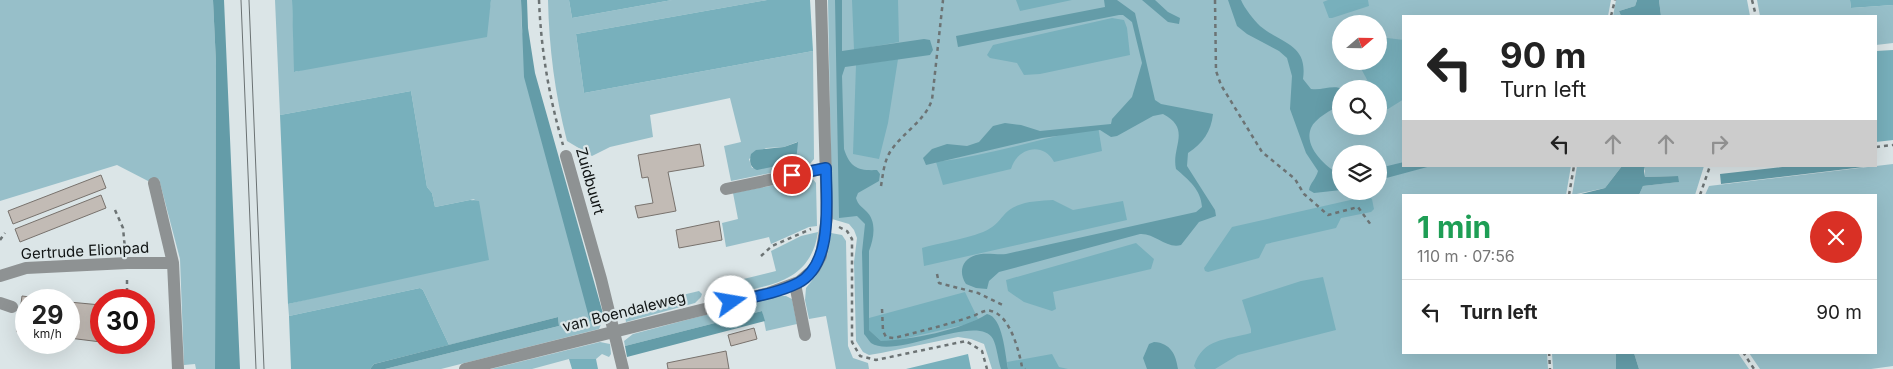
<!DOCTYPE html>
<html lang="en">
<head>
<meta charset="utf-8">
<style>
	body { margin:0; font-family:Inter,sans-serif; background:#f6f6f6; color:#222; height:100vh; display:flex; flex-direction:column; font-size:19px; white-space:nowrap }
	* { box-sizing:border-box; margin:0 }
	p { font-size:16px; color:#767676 }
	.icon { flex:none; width:28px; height:28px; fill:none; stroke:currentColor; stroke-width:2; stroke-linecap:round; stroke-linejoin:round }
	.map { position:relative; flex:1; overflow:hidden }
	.drawer { position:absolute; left:1402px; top:194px; width:475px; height:160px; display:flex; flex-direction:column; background:#fff; border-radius:0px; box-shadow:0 5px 20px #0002 }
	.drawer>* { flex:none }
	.guide { position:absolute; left:1402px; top:15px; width:475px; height:152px; border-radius:0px; box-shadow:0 5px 20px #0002; background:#fff; color:#222; overflow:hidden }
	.needle { width:32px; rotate:70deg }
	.fabs { position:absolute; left:1332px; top:15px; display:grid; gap:10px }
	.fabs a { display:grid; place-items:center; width:55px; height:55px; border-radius:50%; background:#fff; box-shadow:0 5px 20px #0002; font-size:25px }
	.speed { position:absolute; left:15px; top:289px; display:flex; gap:10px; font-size:25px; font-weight:700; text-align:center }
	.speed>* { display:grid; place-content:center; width:65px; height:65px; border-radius:50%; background:#fff; box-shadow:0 5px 20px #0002; line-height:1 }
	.speed small { font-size:12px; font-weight:400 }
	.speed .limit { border:8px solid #d22; background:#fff; color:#111 }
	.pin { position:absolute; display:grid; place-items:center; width:42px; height:42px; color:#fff; margin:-21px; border:2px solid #fff; border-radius:50%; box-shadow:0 1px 5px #0007 }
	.me { position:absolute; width:55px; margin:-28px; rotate:77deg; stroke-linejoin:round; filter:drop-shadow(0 0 4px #0008) }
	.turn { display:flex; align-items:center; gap:18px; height:105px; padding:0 15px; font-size:22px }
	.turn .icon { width:65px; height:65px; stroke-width:2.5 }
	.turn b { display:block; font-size:35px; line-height:42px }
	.lanes { display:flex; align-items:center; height:48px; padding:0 15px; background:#0003; justify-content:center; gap:25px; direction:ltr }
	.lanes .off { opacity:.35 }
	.round { display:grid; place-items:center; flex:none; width:52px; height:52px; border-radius:26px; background:#f6f6f6 }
	.summary { display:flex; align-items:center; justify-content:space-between; height:85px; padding:0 15px }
	h1 { font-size:30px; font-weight:700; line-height:38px; color:#1e9e55 }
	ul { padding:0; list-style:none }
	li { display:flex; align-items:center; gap:15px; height:65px; padding:0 15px; border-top:1px solid #e0e0e0 }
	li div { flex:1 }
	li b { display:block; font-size:19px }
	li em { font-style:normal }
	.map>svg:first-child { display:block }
	.green { fill:#97bfc9; fill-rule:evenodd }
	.forest { fill:#78b0bc }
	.water { fill:#649ca8 }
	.building { fill:#c2bbb5; stroke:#78726d }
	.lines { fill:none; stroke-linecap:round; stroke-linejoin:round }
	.path { stroke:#6c7374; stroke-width:2.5; stroke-dasharray:4 4; stroke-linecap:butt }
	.minor { stroke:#8e9293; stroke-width:12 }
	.tram { stroke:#6b7273; stroke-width:1 }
	.route-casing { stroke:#114b97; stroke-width:12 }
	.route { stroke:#1a73e8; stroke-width:9 }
	.labels { text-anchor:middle; stroke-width:4.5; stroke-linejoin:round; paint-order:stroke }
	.street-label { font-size:15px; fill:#101414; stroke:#dbe5e7 }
</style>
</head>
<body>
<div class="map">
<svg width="1893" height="369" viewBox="0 0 1893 369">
	<rect width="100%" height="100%" fill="#dbe5e7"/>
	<path class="green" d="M0,0H213L216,63L215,369H196L195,364L184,365L180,259L159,179L148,181L117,165L0,201Z
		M275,0H292L295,72L489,12L491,0H521L522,30L597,322L604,317L599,329L441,369H385L559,326L558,317L449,345L423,290L420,288L289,316L288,304L320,296L475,199L435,207L432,193L427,187L411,91L280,115Z
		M548,0H569L572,18L672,0H767L576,34L584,93L813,51L814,159L809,165L731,181L724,146L741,142L730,98L650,115L653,137L610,147L592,156L567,141C555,94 549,48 548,0ZM797,142L796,162L778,166L752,168L749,159L766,148L784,147Z
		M828,0H1611L1608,16H1404V166H1571L1566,195H1404V352L1547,353L1548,369H992L984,344L971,339L958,337L881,353L869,355L863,352L856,341L854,262L857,238L854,230L849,224L832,219ZM1341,24H1379V61H1341ZM1341,89H1379V126H1341ZM1341,154H1379V191H1341Z
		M1616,0H1637L1635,6L1619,11L1621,16H1613Z
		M1659,0H1747L1750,16H1661Z
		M1757,0H1850L1851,8L1893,5V43L1876,45V16H1760Z
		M1893,164V366L1871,369H1760L1749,353L1876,352V195H1705L1709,186Z
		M1577,166H1622L1605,188L1572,195Z
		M1645,166H1704L1695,195H1639L1643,186L1678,182V176L1645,177Z
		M812,178L816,183L817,226L809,227L771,244L769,237L726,247L722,223L738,219L733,193Z
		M818,232C810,285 766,285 723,296L717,293L716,290L719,285L776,271L771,251L801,236Z
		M831,233L842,235L846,241L848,346L853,358L868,363L869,369H836L826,316L809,319L805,300L806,288L818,273L827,257Z
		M699,291L702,294L701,297L695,303L626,322L624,309Z
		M777,296H786L792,299L797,324L766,331L762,311L625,346L624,341L633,334Z
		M600,342L610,344L611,354L609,357L602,354L596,359H569L532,369H491Z
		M1552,353H1616V369H1553Z
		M1634,353H1738L1749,369H1639Z"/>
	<path class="forest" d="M292,0H491L487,37L294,72Z
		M569,0H672L572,18Z
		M767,0H810L813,51L584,93L576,34Z
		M852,0H898L899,42L854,50Z
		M1016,0H1072L1020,11Z
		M1328,0H1368L1369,6L1332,18H1329L1323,2Z
		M1850,0H1893V5L1851,8Z
		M1112,18L1124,20L1127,28L1130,55L1040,74L1024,75L1017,63L990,58L987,55L993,45Z
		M1379,37L1404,40V99L1388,109L1384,108L1379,100V89H1372L1357,61H1379Z
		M1893,50V140L1876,142V51Z
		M898,59L888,123L879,159L853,154L856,65Z
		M411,91L427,187L432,193L435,207L470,200L479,201L489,260L288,304L280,115Z
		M1098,126L1102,151L1054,162C1043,141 1017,148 1011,169L943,185L936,162C991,155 1044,138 1098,126Z
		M1368,196L1372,199L1374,209L1371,212L1341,218L1336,228L1266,244L1259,258L1208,272L1205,271L1204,268L1232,227Z
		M1053,200L1073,210L1123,201L1127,220L924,266L922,248C939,243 976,237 989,229C998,224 1001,217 1008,211C1020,201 1039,201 1053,200Z
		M1136,243L1154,259L1151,269L1053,292L1056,309L1052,311L1024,302L1008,291L1006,280Z
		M1323,277L1336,330L1238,355L1215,369H1196L1194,366C1203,338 1226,340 1251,333V329L1242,300L1301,281Z
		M420,288L423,290L449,345L374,364L370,369H291L289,316Z
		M965,292L978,319L968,324L894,341H881L869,330V318Z
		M968,354L971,369H906Z
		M1052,354L1059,367L1068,369H1008L1007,362Z
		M569,359H596L598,369H572Z"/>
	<path class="water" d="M213,0H224L240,369H215L216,63Z
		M521,0H527L528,28L535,73L604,317L597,322L590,321L524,77Z
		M835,0H842V51L924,39L930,40L933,50L930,55L845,67L842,76L844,149C850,168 859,171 877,170L880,174L879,181L858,193L856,198C858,205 861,206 866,211C877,221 874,238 869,251V330L881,341C910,340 962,330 987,314C1003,317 1005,354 1008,369H1001C998,360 997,347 993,339C978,312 896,360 871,343C869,341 866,336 864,334L862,252L865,224L857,216L839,218Z
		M1104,0H1117L1135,13L1155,100L1161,104L1213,114C1211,132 1203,143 1188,153L1187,166L1215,210L1216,216L1199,222L1181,245C1166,249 1155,233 1140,234L999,272L989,281L987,289L976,288L966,284C958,272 962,259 976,255C985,252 997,255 1006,254L1196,212L1202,207C1201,190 1189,180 1176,169C1171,147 1192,129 1163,114L1153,116L1117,136L1111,137L1100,130L1042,138L926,165L923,158L932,149L947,144L967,146L979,142L993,126L1005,123L1021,125L1040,131L1111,124L1112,119L1132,97L1142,63L1132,22L1123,15H1119L958,47L956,36L1105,7Z
		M1142,0H1155L1168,12L1180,18L1179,24L1168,22Z
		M1228,0H1241C1245,9 1253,19 1260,26C1282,44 1308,44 1303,79L1311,89C1322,91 1332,84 1343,89H1341V104C1332,110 1315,118 1311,128C1303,147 1327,168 1341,175V190L1314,193L1309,190C1310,183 1316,179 1318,171L1306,153L1290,109L1292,76L1287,58L1279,51L1247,34L1237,26Z
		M1637,0H1659L1661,16H1621L1619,11L1635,6Z
		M798,142L796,162L757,170C750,167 749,162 751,154L756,150L784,147Z
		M1404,162V166H1431L1379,180V168Z
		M1622,166H1645L1644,171L1645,177L1678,176L1679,182L1643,186L1639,195H1577L1605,188Z
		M1791,166H1872L1721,184L1720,174Z
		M762,311L765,321L627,357L625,346Z
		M558,317L559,326L385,369H370L374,364Z
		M1154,342C1171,343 1176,355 1178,369H1147L1143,358L1149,344Z
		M1616,353H1634L1639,369H1616Z"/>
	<path class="building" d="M700,144L704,166L668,172L676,211L638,218L635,206L653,203L648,177L642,178L638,155Z
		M101,175L106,188L13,224L8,211Z
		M101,195L106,208L20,242L15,229Z
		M719,221L722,240L679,248L676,230Z
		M22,296L55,300H26V333L17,332Z
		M69,302L101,305V342L69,338Z
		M754,328L757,339L731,346L728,335Z
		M726,351L729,369H668L667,363Z"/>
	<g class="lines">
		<path class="path" d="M539,0C541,50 549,97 563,145
			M1215,0L1216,71L1221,85L1262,152L1295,179L1304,194L1328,215L1358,207L1371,225
			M1752,0L1756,16
			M1611,16L1615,0
			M1876,147L1893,145
			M881,186C883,174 884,162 890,152C903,132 924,122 932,100L943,0
			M1569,195L1574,166
			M1700,195L1710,166
			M115,210L123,228L125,249
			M839,227L847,231L852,239V342L860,356L876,360L966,341L982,351L987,369
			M0,240L5,233
			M761,256L772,246L811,229
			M937,274L939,283L978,293L1005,306
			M127,300V277
			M882,309L883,331L886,337L894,338C921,331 947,325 973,316C979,314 985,309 991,311C1010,315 1019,351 1022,367L1025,369
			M1549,352L1550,369
			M1743,352L1754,369"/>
		<path class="minor" d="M566,156L601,279L623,369
			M154,183L173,263L178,369
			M726,189L826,168
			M0,276L26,268L127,263H173
			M795,284L805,335
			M0,303L12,307
			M465,369L769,293L799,282L814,269L821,256L827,217L821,0"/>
		<path class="tram" d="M241,0L256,369
			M249,0L264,369"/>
	</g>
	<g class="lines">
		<g class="route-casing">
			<path id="route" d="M731,302C753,297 778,293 798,283C834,264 826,202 826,168L792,175"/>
		</g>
		<use href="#route" class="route"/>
	</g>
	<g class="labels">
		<g class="street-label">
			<text transform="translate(590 181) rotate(74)" y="5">Zuidbuurt</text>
			<text transform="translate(85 251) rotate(-3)" y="5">Gertrude Elionpad</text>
			<text transform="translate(624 312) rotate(-14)" y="5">van Boendaleweg</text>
		</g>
	</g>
</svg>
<div class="fabs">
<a><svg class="needle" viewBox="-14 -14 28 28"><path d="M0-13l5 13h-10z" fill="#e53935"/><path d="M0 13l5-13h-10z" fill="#767676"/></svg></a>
<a><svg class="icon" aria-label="search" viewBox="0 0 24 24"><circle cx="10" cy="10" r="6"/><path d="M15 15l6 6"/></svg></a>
<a><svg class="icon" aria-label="layers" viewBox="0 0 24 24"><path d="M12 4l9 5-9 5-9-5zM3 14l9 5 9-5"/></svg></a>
</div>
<div class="speed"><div>29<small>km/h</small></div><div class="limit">30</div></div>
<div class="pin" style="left:792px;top:175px;background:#d93025"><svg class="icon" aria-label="arrive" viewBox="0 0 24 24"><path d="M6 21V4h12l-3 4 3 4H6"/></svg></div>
<svg class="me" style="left:731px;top:302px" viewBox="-20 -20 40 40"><circle r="19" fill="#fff"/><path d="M0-13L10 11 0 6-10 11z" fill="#1a73e8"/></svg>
<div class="guide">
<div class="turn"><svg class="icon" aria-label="left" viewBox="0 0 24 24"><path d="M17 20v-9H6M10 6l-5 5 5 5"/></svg><div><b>90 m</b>Turn left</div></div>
<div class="lanes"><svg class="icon" aria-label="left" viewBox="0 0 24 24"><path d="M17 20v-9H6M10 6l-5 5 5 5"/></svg><svg class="icon off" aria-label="ahead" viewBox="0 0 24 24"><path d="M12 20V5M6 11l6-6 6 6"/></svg><svg class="icon off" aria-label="ahead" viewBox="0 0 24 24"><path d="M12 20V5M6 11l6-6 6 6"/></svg><svg class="icon off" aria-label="right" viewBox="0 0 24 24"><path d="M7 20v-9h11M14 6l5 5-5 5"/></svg></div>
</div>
<section class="drawer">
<div class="summary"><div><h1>1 min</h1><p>110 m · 07:56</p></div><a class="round" style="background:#d93025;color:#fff"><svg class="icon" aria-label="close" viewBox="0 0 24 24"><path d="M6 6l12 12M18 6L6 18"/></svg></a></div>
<ul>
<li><svg class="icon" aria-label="left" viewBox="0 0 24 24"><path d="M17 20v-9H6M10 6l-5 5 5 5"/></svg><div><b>Turn left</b></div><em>90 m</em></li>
</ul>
</section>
</div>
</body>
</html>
